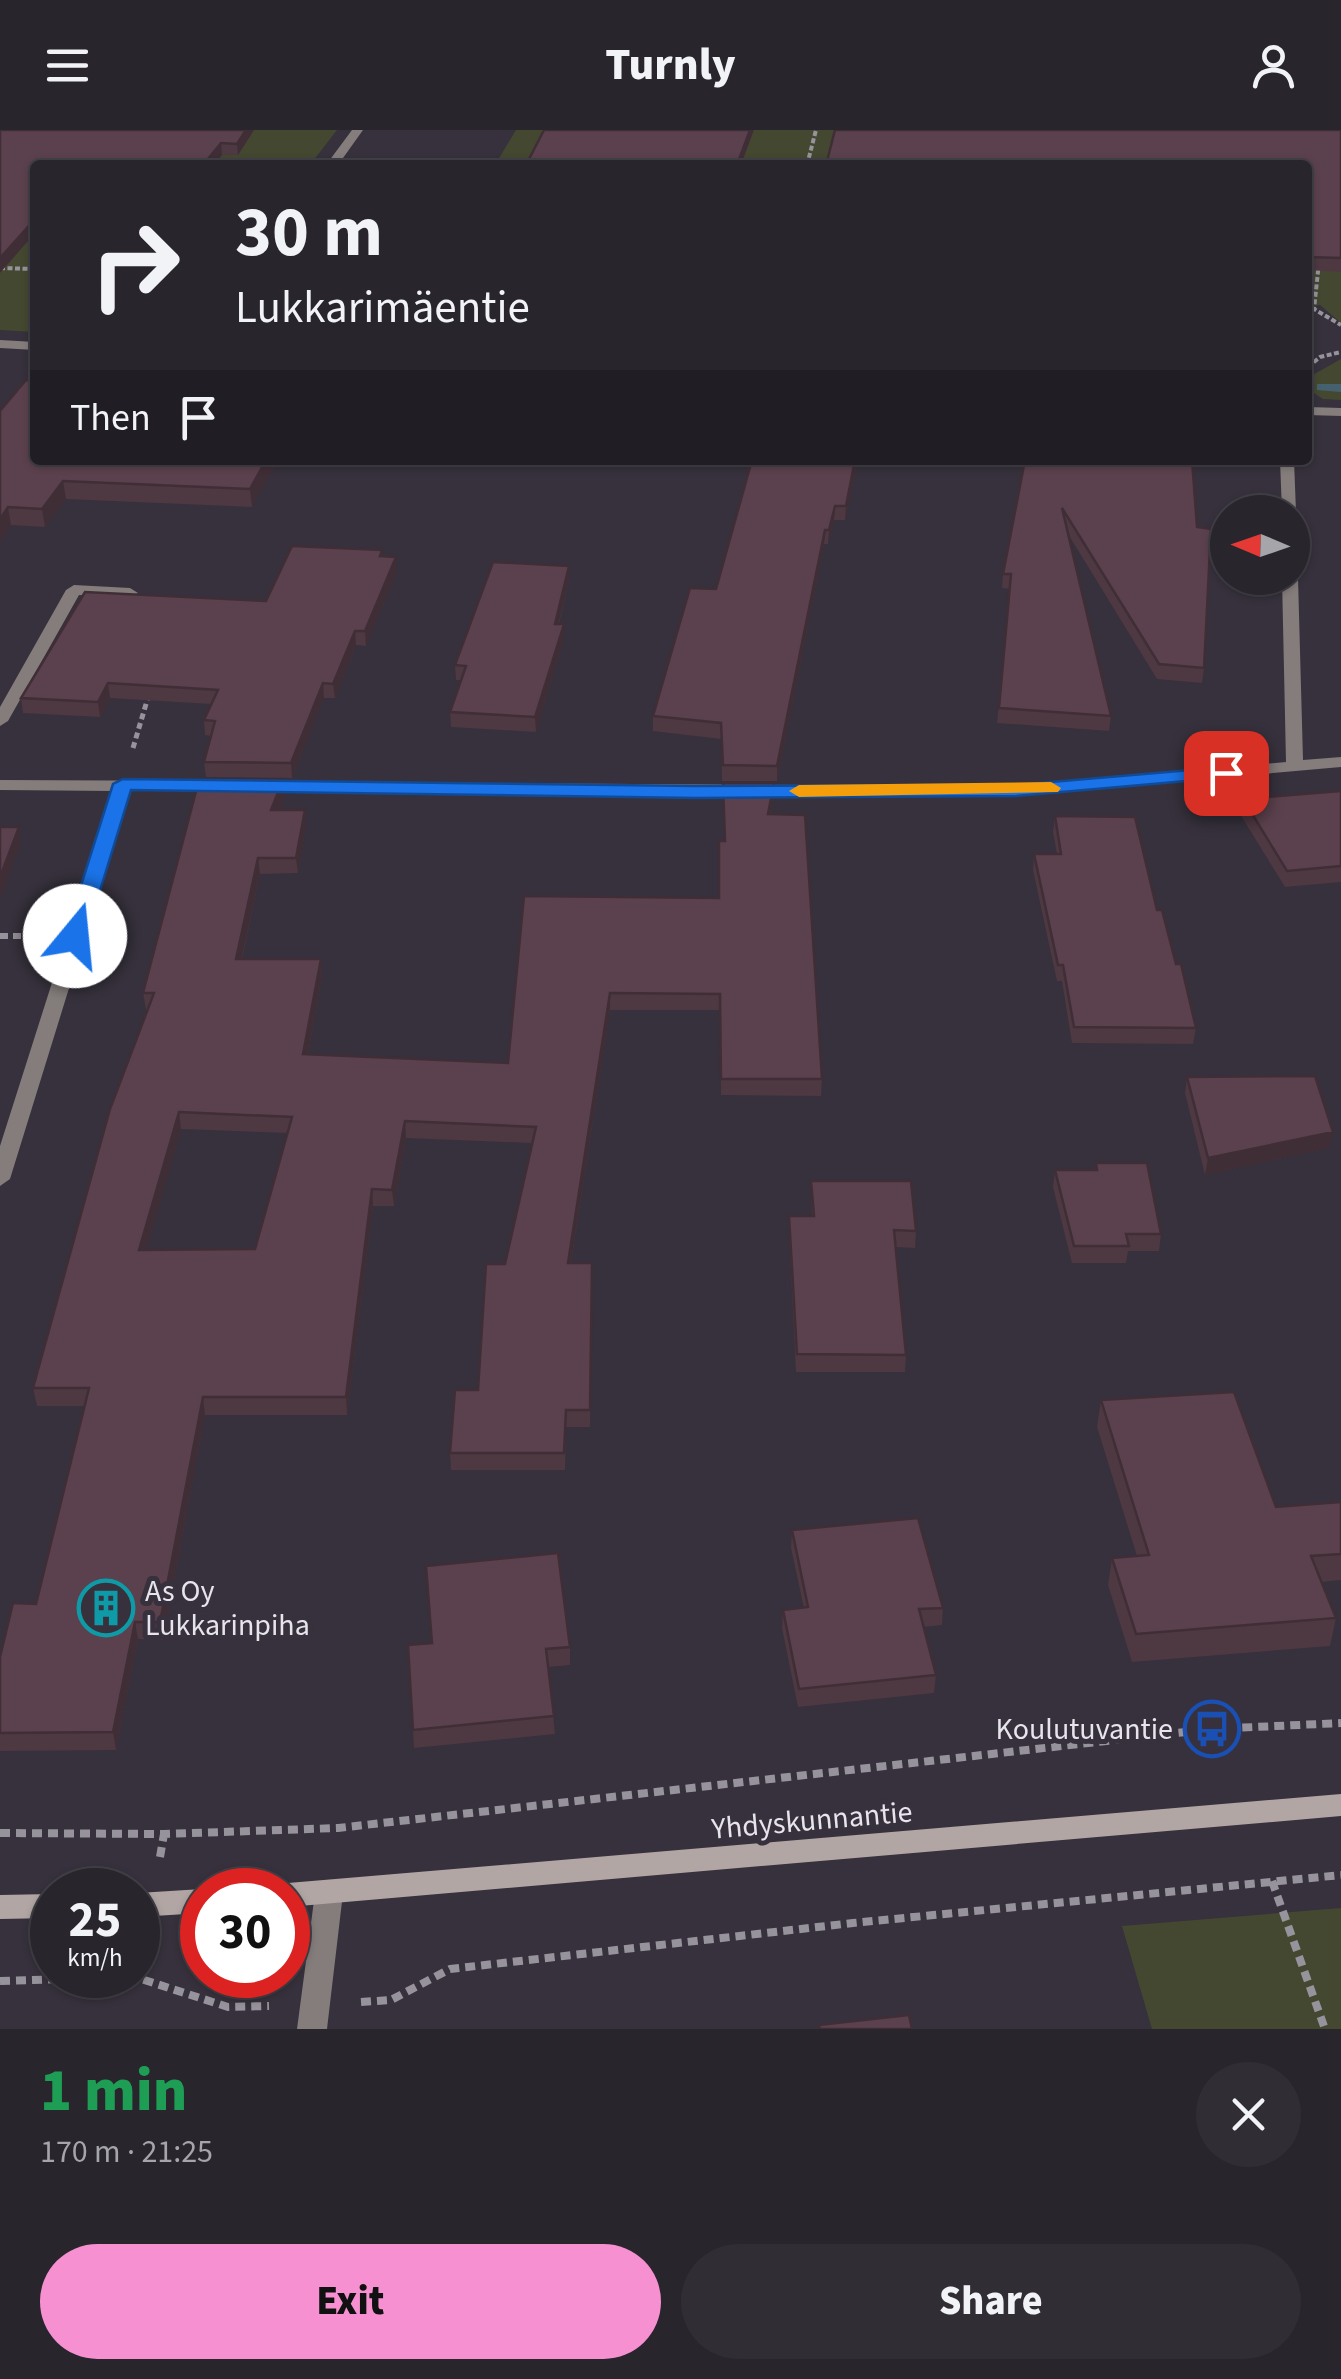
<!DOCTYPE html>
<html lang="en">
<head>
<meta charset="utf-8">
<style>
	body { margin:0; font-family:"Source Sans 3",sans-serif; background:#302d35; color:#f1f3f6; height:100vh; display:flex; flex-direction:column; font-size:38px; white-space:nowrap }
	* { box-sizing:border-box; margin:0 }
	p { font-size:32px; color:#a5a5aa }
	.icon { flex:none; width:55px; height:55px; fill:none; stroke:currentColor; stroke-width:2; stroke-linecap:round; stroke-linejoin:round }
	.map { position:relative; height:1899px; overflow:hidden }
	.details { display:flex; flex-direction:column; background:#28252d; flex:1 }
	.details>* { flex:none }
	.guide { position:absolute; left:30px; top:30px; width:1282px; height:305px; border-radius:10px; box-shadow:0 2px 8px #0004,0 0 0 2px #444249; background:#28252d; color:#f1f3f6; overflow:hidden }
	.needle { width:65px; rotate:272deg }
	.fabs { position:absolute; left:1210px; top:365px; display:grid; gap:20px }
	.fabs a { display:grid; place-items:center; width:100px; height:100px; border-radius:50%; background:#28252d; box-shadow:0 2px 8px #0004,0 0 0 2px #444249; font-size:50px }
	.speed { position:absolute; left:30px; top:1738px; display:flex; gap:20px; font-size:50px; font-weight:700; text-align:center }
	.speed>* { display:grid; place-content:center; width:130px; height:130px; border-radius:50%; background:#28252d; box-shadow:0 2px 8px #0004,0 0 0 2px #444249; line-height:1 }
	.speed small { font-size:25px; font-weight:400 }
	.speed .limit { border:15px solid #d22; background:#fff; color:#111 }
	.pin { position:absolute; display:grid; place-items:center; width:85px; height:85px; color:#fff; margin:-42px; border-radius:20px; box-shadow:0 5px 15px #0006 }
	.me { position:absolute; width:110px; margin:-55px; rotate:17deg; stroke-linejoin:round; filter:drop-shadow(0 0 8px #0008) }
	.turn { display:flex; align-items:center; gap:35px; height:210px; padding:0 40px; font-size:45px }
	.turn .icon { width:130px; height:130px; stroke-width:2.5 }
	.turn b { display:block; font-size:70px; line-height:85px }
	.then { display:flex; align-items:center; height:95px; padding:0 40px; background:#0003; gap:20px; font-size:38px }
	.round { display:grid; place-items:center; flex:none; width:105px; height:105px; border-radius:52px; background:#302d35 }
	.head { display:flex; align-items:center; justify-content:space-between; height:170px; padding:0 40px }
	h1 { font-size:60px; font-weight:800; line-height:75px; color:#1e9e55 }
	.cta { display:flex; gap:20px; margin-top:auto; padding:20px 40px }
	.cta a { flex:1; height:115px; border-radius:60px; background:#f690d1; color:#111; font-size:40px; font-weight:800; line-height:115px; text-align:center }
	.cta a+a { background:#302d35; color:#f1f3f6 }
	header { display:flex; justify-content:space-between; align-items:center; height:130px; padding:0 40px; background:#28252d; font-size:45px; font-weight:800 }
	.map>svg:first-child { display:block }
	.green { fill:#454830 }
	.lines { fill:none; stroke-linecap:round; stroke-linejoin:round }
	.stream { fill:#45616f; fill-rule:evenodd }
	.path-far3 { stroke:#97939c; stroke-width:4; stroke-dasharray:5 2.5; stroke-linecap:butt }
	.path-far2 { stroke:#97939c; stroke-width:5; stroke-dasharray:6 4; stroke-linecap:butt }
	.path-far1 { stroke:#97939c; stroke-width:6; stroke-dasharray:8 5; stroke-linecap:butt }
	.path { stroke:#97939c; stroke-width:8; stroke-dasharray:10 6; stroke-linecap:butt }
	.service { fill:#847d7c; fill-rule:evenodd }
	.minor { fill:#847d7c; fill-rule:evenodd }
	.secondary { fill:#b1a6a4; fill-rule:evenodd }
	.wall { fill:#4e3842; fill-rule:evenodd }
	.shaded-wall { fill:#402e36 }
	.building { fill:#5b414d; stroke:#402e36; stroke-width:2.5; fill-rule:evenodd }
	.route { fill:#1a73e8; stroke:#114b97; stroke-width:2.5 }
	.slow { fill:#f59e0b }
	.labels { text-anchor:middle; stroke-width:10; stroke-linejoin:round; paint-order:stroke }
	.near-poi-label { font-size:30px; fill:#e7e4ec; stroke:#36313c; text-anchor:start }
	.near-street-label { font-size:30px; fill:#e7e4ec; stroke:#36313c }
</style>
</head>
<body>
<header><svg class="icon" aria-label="menu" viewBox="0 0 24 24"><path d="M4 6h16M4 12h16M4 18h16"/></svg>Turnly<svg class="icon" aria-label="person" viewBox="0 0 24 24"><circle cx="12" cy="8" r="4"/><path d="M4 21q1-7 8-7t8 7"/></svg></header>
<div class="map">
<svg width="1341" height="1899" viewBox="0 0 1341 1899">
	<rect width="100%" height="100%" fill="#36313c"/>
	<path class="green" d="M0,0H337L310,35H35V202L0,200Z
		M516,0H1341V193L1320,175L1308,177V35H495Z
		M1341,229V270L1323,269L1308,259L1311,246Z
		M1341,1778V1899H1152L1122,1796Z"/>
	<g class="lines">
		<path class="stream" d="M1317,254H1341V262L1317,260Z"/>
		<path class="path-far3" d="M807,35L816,0
			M1319,132L1314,179L1341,195
			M0,138L35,139
			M1308,237L1320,227L1341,222"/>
		<path class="path-far2" d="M133,618L149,564"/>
		<path class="path-far1" d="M0,806H32"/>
		<path class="path" d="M0,1703L164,1704L338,1698L1212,1599L1341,1593
			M160,1727L164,1704
			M1272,1751L1325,1899
			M138,1838L142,1818
			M0,1851L135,1847L228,1877L269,1876
			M361,1872L391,1870L450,1839L853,1793L1341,1745"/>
		<path class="service" d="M74,455L130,458L138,463L130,468L79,465L8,591L0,596V577L66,460Z"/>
		<path class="minor" d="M352,0H363L338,35H326Z
			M0,210L35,212V220L0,218Z
			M1308,277L1341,278V286L1308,285Z
			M1280,330H1294L1296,382L1292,385V382H1282Z
			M1292,444L1298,448L1303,630L1341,627V637L1016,666L259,662L250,657L259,652L1016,656L1286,632L1282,448H1292Z
			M0,650L225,651L234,656L225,661H130L10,1049L0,1056V1016L113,661L0,660Z
			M329,1751L339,1755L343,1763L327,1899H297L315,1763L319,1755Z"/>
		<path class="secondary" d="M1341,1664V1686L288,1777V1760H276L288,1753Z
			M202,1759V1783L138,1787V1763Z
			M52,1764V1788L0,1789V1765Z"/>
	</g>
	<path class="wall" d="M0,0H254L238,25H222L213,35H35Z
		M1341,0V142L1308,140V35Z
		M0,281L278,330L252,377L66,369L45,397L11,395L0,412Z
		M752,330H858L845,390H834L828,414H824L777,651H722L721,609L653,601V586L716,459Z
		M1025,330L1204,538L1202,553L1157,549L1068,404L1111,586L1109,601L997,593L1010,459L1002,458L1003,444Z
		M383,426L397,441L366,516L356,515L335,568H324L292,648L206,647L204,632L211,606L205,605L204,590L211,574L110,568L100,587L23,583L21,568Z
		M569,436V450L559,494H564V509L536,602L451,597L450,582L461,550H456L455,535Z
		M283,650L285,666L279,680H305L306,696L298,743L260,744L242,829H321L322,845L308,925L508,933L719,768L725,711L723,668L774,653L773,668L770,685L822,949L821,966L721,965L720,880H610L571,1133H592L590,1297H566L565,1340H451L450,1323L478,1260L532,1013L406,1008L394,1076H373L347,1285H205L163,1510L138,1509L116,1620L0,1621V1527L36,1474L84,1276H37L33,1258L147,879H146L143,863ZM181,999L287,1003L255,1119L146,1120Z
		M1341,661V752L1285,757L1240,684L1243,669Z
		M1055,686L1157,780L1196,898L1193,914L1072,913L1062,851H1057L1033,740L1034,724H1057L1053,702Z
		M1187,947L1329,1018L1205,1045L1185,963Z
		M1096,1033L1161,1104L1159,1121H1128L1126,1133H1072L1053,1057L1055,1040H1095Z
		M811,1051L916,1101L915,1118L896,1117L906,1225L905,1242H796L789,1103V1086H812Z
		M1101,1270L1276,1377L1341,1372V1450L1321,1452L1336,1488L1330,1516L1132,1532L1108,1455L1112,1428L1137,1426L1097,1297Z
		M792,1400L943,1478L942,1495L923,1497L936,1545L934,1563L798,1577L782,1498L783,1480L804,1478L791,1418Z
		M408,1515L570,1517V1535L548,1537L555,1604L414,1618Z"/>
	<path class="shaded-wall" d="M246,0H254L238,25L237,14Z
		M750,0H754L741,35H737Z
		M221,13L222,25L213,35H203Z
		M35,89V103L0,143V128Z
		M266,330H278L252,377L250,359Z
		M855,330H858L845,390L846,376Z
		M63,351L66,369L45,397L42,379Z
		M835,376L834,390L828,414L829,400Z
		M8,377L11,395L0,412V389Z
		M825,400L824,414L777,651V636Z
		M396,427L397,441L366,516L365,501Z
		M569,436V450L555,508V494Z
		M564,494V509L536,602L535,587Z
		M355,501L356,515L335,568L333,554Z
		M108,553L110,568L100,587L98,572Z
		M323,553L324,568L292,648L291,633Z
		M283,650L285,666L273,696L271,680Z
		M774,653L773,668L767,700L768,684Z
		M305,680L306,696L298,743L296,728Z
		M19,697L21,712L0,770V747Z
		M258,728L260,744L238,845L236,829Z
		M321,829L322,845L305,941L303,924Z
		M610,863V880L568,1151V1133Z
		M179,982L181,999L141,1138L139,1120Z
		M405,991L406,1008L394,1076L392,1060Z
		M1333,1002L1329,1018L1205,1045L1208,1028Z
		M372,1059L373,1076L347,1285L346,1267Z
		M203,1267L205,1285L163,1510L160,1492Z
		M135,1492L138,1509L116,1620L113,1602Z"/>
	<path class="building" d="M0,0H246L237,14L221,13L203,35H87L85,33L83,35H35V89L0,128Z
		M544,0H750L737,35H526Z
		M835,0H1341V128L1308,127V35H826Z
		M35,249V330H266L250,359L63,351L42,379L8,377L0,389V281L26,250L34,251Z
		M752,330H855L846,376H835L829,400H825L777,636L723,635L721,593L653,586L690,458L716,459Z
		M1025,330H1192L1197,397L1211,399L1204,538L1159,534L1062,378L1111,586L999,578L1011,444H1003Z
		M292,416L382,420L380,426L396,427L365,501H355L333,554L323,553L291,633L204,632L215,591L204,590L218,560L108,553L98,572L21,568L85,462L266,471Z
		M493,432L569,436L555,494H564L535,587L450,582L466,536L455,535Z
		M199,650H283L271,680H305L296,728H258L236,829H321L303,924L508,933L524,766L719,768V711H725L723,653H774L768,684L805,685L822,949H721L720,864L610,863L568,1133H592L590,1280H566L564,1323H450L455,1260H478L486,1134H505L536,997L405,991L392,1060L372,1059L346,1267H203L160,1492H135L113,1602L0,1603V1527L13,1473L36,1474L89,1258H33L110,979L154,863H143ZM179,982L292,987L255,1119L139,1120Z
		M1341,661V736L1287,741L1243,669Z
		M1055,686L1135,687L1157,780H1162L1176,834H1181L1196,898L1074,897L1063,835H1058L1034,724H1061Z
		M0,697H19L0,747Z
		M1315,946L1333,1002L1208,1028L1187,947Z
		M1096,1033H1147L1161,1104H1126L1129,1116H1074L1055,1040H1097Z
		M811,1051H911L916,1101L894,1100L906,1225L797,1224L789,1086H814Z
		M1234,1262L1276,1377L1341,1372V1424L1311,1426L1336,1488L1136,1504L1112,1428L1149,1425L1101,1270Z
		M918,1388L943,1478L919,1479L936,1545L799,1559L783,1480L808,1477L792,1400Z
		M558,1423L570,1517L546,1519L554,1586L413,1600L408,1515L432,1513L426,1436Z
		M909,1885L912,1899H820L819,1895Z"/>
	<path class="route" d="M1226,637L1232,639V647L1016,666L696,668L131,660L86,806L75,812L65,806L113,654L123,649L696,656L1016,655Z"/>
	<path class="slow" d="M1051,652L1061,658L1058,662L799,667L789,661L799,655Z"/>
	<defs>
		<g id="building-ring" transform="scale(2.875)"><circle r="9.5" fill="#36313c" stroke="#0f9aa8" stroke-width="1.5"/><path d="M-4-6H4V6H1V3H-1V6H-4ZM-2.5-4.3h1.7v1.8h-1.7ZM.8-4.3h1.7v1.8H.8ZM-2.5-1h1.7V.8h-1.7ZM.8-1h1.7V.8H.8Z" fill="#0f9aa8"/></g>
		<g id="bus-ring" transform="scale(2.875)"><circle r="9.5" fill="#36313c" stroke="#1a4fb4" stroke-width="1.5"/><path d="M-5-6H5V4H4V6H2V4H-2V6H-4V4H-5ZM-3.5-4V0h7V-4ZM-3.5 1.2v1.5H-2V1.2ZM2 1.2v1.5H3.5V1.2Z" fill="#1a4fb4"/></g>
	</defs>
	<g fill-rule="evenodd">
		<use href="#building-ring" x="106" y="1478"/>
		<use href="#bus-ring" x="1212" y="1599"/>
	</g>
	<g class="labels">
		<g class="near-poi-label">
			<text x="145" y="1471">As Oy<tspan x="145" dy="34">Lukkarinpiha</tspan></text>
			<text x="1173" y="1609" text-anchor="end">Koulutuvantie</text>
		</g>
		<g class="near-street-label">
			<text transform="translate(812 1690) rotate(-5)" y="10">Yhdyskunnantie</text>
		</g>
	</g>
</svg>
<div class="fabs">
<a><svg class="needle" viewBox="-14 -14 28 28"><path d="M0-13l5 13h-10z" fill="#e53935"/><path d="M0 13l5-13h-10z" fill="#a5a5aa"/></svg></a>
</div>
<div class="speed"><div>25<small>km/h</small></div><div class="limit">30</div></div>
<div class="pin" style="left:1226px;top:643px;background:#d93025"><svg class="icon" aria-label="arrive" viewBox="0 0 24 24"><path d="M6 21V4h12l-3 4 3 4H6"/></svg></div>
<svg class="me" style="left:75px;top:806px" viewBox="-20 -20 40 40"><circle r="19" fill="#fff"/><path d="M0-13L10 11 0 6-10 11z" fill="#1a73e8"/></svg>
<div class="guide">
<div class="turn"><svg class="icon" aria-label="right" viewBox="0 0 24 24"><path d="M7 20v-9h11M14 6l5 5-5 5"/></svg><div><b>30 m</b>Lukkarimäentie</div></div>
<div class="then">Then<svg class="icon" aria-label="arrive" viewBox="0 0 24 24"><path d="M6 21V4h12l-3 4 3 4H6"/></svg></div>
</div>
</div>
<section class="details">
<div class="head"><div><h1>1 min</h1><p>170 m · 21:25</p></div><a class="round"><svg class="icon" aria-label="close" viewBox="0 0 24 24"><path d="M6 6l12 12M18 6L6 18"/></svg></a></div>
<div class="cta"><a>Exit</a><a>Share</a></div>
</section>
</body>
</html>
